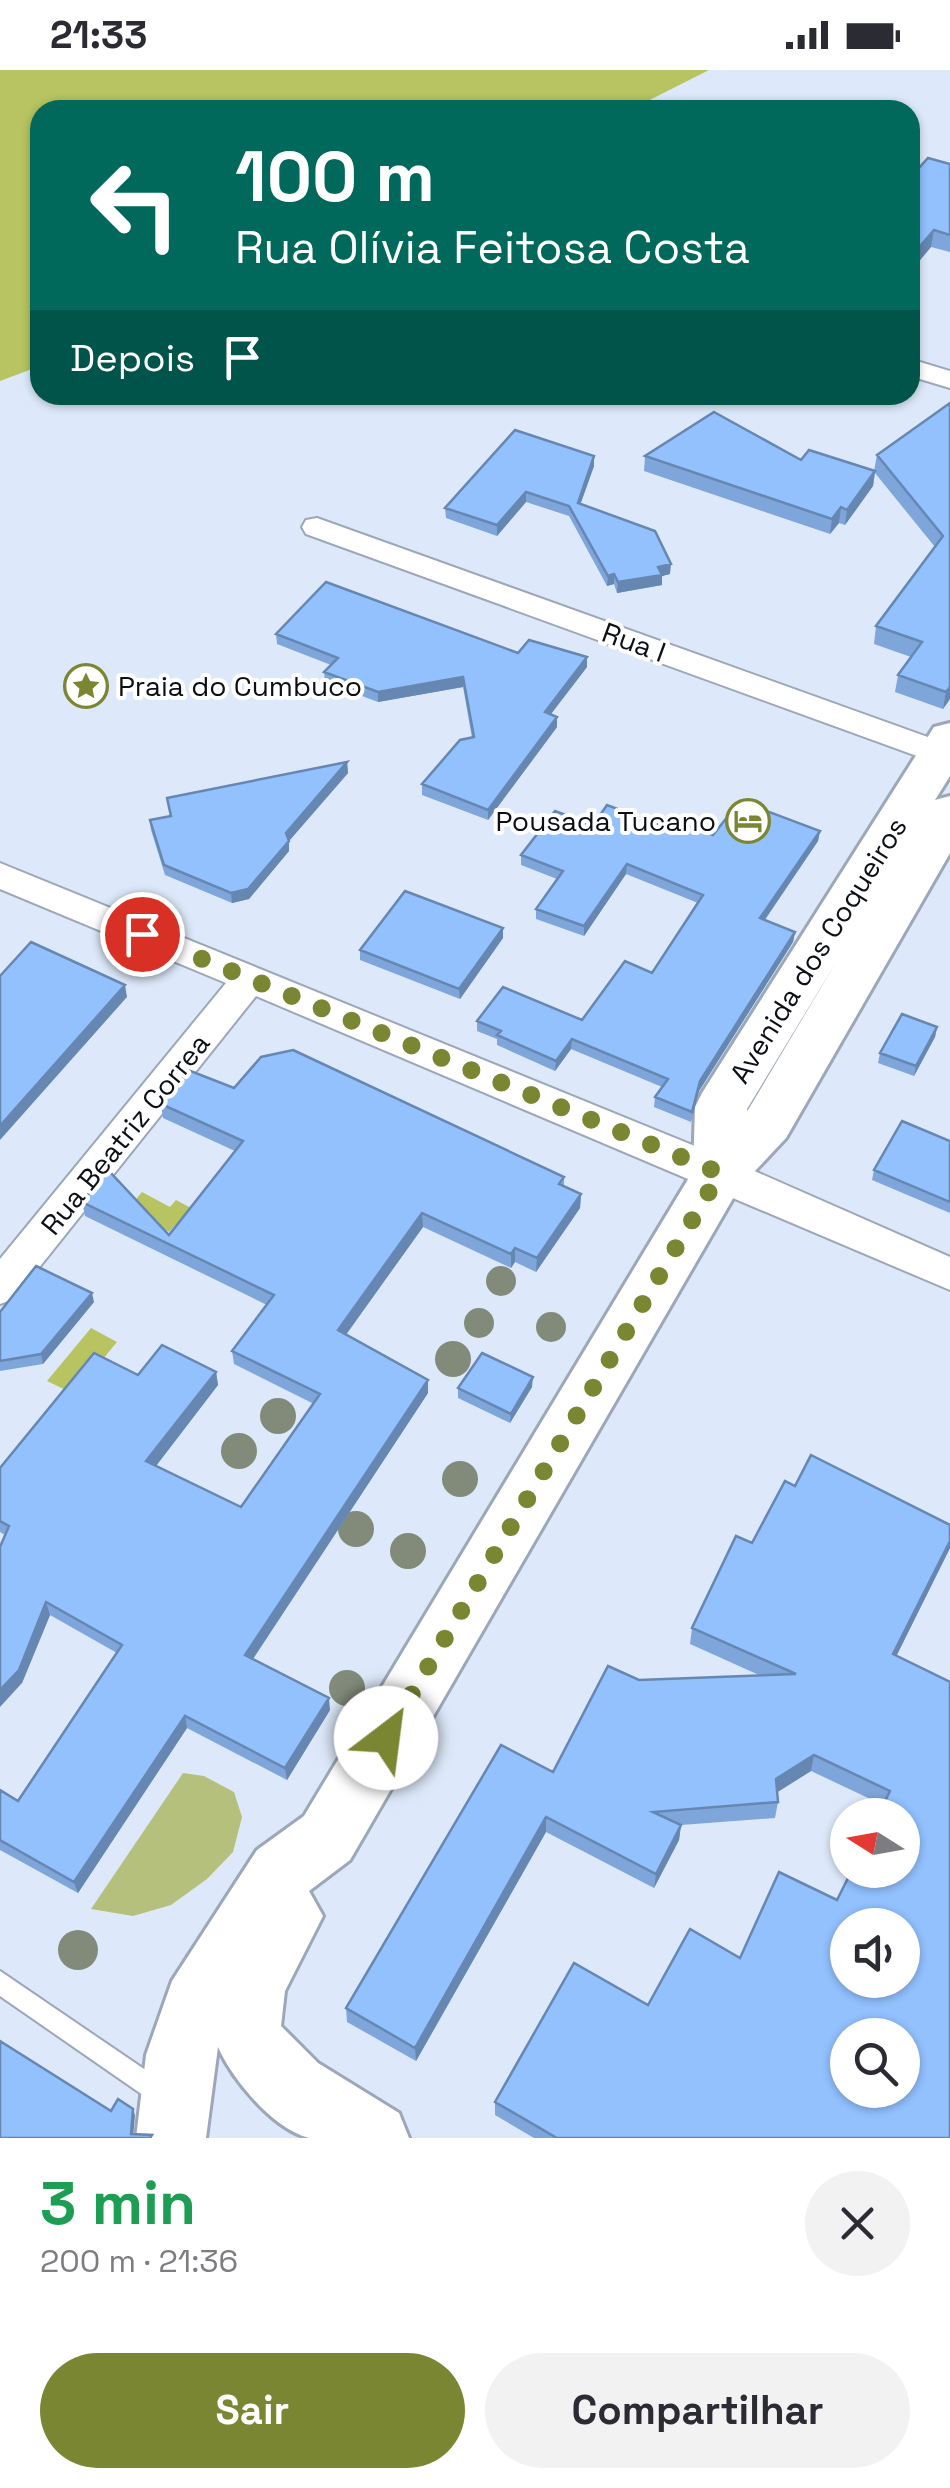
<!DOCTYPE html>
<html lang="pt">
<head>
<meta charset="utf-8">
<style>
	body { margin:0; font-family:"Space Grotesk",sans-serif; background:#f2f2f3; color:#2b2b33; height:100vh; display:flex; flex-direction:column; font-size:38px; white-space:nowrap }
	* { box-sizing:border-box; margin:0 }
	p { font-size:32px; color:#7c7c81 }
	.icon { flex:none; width:55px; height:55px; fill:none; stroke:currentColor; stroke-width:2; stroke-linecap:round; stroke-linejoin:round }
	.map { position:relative; height:2068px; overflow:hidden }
	.details { display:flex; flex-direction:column; background:#fff; flex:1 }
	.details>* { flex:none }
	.guide { position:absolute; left:30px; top:30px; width:890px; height:305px; border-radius:30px; box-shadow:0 2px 8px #0004; background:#00695c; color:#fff; overflow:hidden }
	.needle { width:65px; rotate:281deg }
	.buttons { position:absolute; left:830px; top:1728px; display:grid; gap:20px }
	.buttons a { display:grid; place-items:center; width:90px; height:90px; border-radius:50%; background:#fff; box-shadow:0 2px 8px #0004; font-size:50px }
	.pin { position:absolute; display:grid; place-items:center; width:85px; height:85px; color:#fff; margin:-42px; border:5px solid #fff; border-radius:50%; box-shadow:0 2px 10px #0007 }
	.me { position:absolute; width:110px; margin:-55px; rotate:30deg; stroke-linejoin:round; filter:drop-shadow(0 0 8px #0008) }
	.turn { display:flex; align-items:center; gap:35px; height:210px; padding:0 40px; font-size:45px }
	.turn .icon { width:130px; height:130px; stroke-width:2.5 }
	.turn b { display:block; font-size:70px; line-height:85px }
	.then { display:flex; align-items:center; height:95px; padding:0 40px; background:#0003; gap:20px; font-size:38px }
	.round { display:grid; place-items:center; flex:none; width:105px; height:105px; border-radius:52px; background:#f2f2f3 }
	.headline { display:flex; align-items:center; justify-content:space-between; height:170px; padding:0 40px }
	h1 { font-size:60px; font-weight:800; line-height:75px; color:#1e9e55 }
	.primary-button { display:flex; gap:20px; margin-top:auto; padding:20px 40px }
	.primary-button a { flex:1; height:115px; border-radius:60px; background:#7b8632; color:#fff; font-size:40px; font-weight:800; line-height:115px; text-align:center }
	.primary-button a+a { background:#f2f2f3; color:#2b2b33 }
	.status { display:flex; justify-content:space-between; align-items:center; height:70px; padding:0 50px; background:#fff; direction:ltr }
	.status svg { height:28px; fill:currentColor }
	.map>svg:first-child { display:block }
	.green { fill:#b5c07c }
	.water { fill:#b7c461 }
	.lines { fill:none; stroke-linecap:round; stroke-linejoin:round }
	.lane-casing { stroke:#9ca7b7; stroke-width:4 }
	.street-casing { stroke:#9ca7b7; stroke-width:4 }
	.secondary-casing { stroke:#9ca7b7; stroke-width:6 }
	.lane { fill:#fff; fill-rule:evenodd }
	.street { fill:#fff; fill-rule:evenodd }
	.secondary { fill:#fff; fill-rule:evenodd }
	.tree { fill:#828a7a }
	.wall { fill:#7ea6da }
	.shaded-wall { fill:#6687b2 }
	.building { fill:#92c1fe; stroke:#6687b2; stroke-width:2.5; fill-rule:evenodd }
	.route { stroke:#7b8632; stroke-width:18; stroke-dasharray:0 32.4 }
	.labels { text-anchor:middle; stroke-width:8; stroke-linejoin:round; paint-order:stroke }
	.street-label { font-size:28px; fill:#0c1015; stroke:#fff }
	.poi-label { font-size:28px; fill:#0c1015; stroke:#fff; text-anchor:start }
</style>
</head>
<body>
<div class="status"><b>21:33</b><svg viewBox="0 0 49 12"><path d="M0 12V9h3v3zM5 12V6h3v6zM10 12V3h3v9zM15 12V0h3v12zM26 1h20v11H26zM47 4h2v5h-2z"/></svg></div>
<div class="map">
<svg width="950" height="2068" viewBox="0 0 950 2068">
	<rect width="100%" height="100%" fill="#dde9fa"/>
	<path class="green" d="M183,1703L204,1706L234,1722L242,1747L233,1782L207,1809L171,1835L133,1846L91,1839Z"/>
	<path class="water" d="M0,0H709L630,40H40V296L0,311Z
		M142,1122L170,1137L176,1130L191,1138L169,1162L127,1140Z
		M91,1258L117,1272L74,1324L47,1311Z"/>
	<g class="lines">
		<g class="lane-casing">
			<path id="lane" d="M0,1901L169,2016L173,2024L169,2032L161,2036L153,2032L0,1926Z"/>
		</g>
		<g class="street-casing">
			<path id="street" d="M910,289L950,301V318L910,306Z
				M317,448L950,675V698L306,464L302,457L306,450Z
				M0,793L734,1092L950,1187V1220L256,926L14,1229L0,1234V1189L226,913L0,819Z"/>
		</g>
		<g class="secondary-casing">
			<path id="secondary" d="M950,653V706L935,730L950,726V783L786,1068L739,1118L350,1790L309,1821L323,1846L285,1921L281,1956L318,1993L399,2043L409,2068C379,2068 338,2068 309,2068C273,2059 232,2009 218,1977L206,2068H136L146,1985L172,1911L257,1780L304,1746L693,1101L695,1037L702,1023L934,657ZM838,889L748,1040L747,1041V1039Z"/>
		</g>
		<use href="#lane" class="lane"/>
		<use href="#street" class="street"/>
		<use href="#secondary" class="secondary"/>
	</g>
	<g class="tree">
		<circle cx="501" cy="1211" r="15"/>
		<circle cx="479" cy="1253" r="15"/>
		<circle cx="551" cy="1257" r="15"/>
		<circle cx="453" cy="1289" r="18"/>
		<circle cx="278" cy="1346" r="18"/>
		<circle cx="239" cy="1381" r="18"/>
		<circle cx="460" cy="1409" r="18"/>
		<circle cx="356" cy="1459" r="18"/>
		<circle cx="408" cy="1481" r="18"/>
		<circle cx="347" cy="1618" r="18"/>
		<circle cx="78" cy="1880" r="20"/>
	</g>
	<path class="wall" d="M950,94V182L931,177L910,202Z
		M950,333V629L943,639L895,622L898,605L911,587L874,574L876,556L935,477L875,403L873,416L845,455L839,453L830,464L644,401L645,386L801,390L874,401L877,385Z
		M594,386V396L580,434L670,504L662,506V515L617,523L614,514L607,516L569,446L526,432L497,466L446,448L445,438Z
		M276,564L518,583L587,597L551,644L557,657L488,750L422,725V714L472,668L463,617L378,632L325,612L324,602L331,595L277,574Z
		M347,692L348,703L289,771V781L249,829L232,833L165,805L151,760L150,750L170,746L167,728Z
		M593,755L668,758L713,765L820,761L818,771L765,850L795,862L793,872L699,1021L691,1052L654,1037L655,1027L662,1017L571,979L555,1001L497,975V969L477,961V951L582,950L652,903L698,833L626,804L584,866L536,849V839L557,809L521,795V785Z
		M503,858V868L460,929L360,890V880Z
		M937,957L935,967L914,1006L878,993L880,983Z
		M234,1018L564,1107V1116L581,1124L580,1138L536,1202L515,1192L511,1198L423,1157L346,1265L428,1323L253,1589L330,1640L287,1710L187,1658L78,1823L0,1780V1720L18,1731L117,1583L50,1545L22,1613L5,1465L0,1462V1398L138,1305L216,1302L218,1315L156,1396L241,1437L314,1334L234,1294L232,1281L267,1235L85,1146L82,1132L169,1165L235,1081L163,1048L161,1034Z
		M950,1071V1143L872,1110L874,1100Z
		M94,1232L43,1294L0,1301V1242Z
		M532,1317L510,1353L458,1328V1318Z
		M752,1473L950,1478L896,1586L950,2068H534L495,2045V2032L648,1935L740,1888L837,1830L883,1735L811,1701L777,1722L778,1732L775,1748L681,1755L679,1770L654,1818L546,1762L416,1991L347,1952L346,1938L553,1702L639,1610L759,1605L690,1574L692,1558Z"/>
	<path class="shaded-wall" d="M934,160L931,177L910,202V188Z
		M594,386V396L577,444L578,433Z
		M875,401L873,416L845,455L847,440Z
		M526,422V432L497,466V455Z
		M841,437L839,453L830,464L832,449Z
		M671,494L670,504L662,506V515L617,523L618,512L658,497Z
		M614,504V514L607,516L608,506Z
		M587,587V597L544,653L545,642Z
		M463,607V617L378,632V622Z
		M950,617V629L943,639L946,622Z
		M557,647V657L488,750V740Z
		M347,692L348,703L289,771V781L249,829L232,833L231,823L286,763Z
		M820,761L818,771L759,858L760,848Z
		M627,794L626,804L584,866V856Z
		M503,858V868L460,929L459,919Z
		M795,862L793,872L699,1021L691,1052L700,1011Z
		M125,915L127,927L0,1070V1056Z
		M937,957L935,967L914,1006L916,996Z
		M572,969L571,979L555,1001L556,991Z
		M581,1124L580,1138L536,1202L537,1188Z
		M422,1143L423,1157L339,1274L338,1260Z
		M515,1178V1192L511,1198V1184Z
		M92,1223L94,1232L43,1294L41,1284Z
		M216,1302L218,1315L149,1405L146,1391Z
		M533,1307L532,1317L510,1353L511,1344Z
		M428,1310V1323L247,1598L245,1585Z
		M950,1471V1478L889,1601L893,1584Z
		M46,1532L50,1545L22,1613L0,1637V1620Z
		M329,1628L330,1640L287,1710L285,1698Z
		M185,1646L187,1658L78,1823L74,1812Z
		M814,1685L811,1701L773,1725L776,1709Z
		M546,1747V1762L416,1991L415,1978Z
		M681,1755L679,1770L654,1818L656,1804Z
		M133,2039L135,2045L133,2068L131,2064Z"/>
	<path class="building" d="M928,88L950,94V165L934,160L910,188V108Z
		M950,333V617L946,622L898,605L922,572L876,556L943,466L877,385Z
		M714,342L801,390L809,380L875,401L847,440L841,437L832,449L645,386Z
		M515,360L594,386L578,433L655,461L671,494L658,497L662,505L618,512L614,504L608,506L569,436L526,422L497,455L445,438Z
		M326,512L518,583L529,570L587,587L545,642L557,647L488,740L422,714L460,670L474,667L463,607L378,622L324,602L338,588L276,564Z
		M347,692L286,763L289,771L248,819L231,823L164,795L150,750L171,746L167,728Z
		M740,731L820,761L760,848L795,862L700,1011L692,1042L655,1027L668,1009L572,969L556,991L497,965L501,961L477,951L503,917L582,950L625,891L652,903L703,825L627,794L584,856L536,839L563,801L521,785L555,741L593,755L607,735L668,758L674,750L713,765Z
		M405,821L503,858L459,919L360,880Z
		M31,872L125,915L0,1056V906Z
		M902,944L937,957L916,996L880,983Z
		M293,980L564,1107L559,1114L581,1124L537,1188L515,1178L511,1184L422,1143L338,1260L428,1310L245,1585L329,1628L285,1698L185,1646L74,1812L0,1770V1720L18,1731L122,1575L46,1532L19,1600L0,1620V1477L9,1456L0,1451V1398L94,1283L138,1305L162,1275L216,1302L146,1391L241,1437L320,1324L232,1281L274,1225L82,1132L108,1100L169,1165L243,1071L161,1034L188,1000L234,1018L261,987Z
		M902,1051L950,1071V1132L874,1100Z
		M36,1196L92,1223L41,1284L0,1291V1242Z
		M482,1283L533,1307L511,1344L458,1318Z
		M811,1385L950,1455V1471L893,1584L950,1612V2068H557L495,2032L574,1893L648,1935L690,1859L740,1888L779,1802L837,1830L852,1800H902V1745H878L890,1721L814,1685L776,1709L778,1732L653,1742L681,1755L656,1804L546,1747L415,1978L346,1938L501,1675L553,1702L608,1596L639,1610L796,1604L692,1558L736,1466L752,1473L785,1411L795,1416ZM848,1855H902V1910H848ZM848,1965H902V2020H848Z
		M0,1971L111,2041L118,2029L133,2039L131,2064L152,2065L150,2068H0Z"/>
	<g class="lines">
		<path class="route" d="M142,864L720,1103L386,1668"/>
	</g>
	<defs>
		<g id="sight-ring" transform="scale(2.25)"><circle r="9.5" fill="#fff" stroke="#7b8632" stroke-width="1.5"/><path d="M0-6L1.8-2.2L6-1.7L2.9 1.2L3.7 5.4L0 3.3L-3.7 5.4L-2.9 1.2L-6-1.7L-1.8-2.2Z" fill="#7b8632"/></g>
		<g id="hotel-ring" transform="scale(2.25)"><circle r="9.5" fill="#fff" stroke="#7b8632" stroke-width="1.5"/><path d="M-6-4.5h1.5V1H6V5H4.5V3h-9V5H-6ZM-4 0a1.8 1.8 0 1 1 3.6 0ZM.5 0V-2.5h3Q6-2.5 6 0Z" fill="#7b8632"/></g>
	</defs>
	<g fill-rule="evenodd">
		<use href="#sight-ring" x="86" y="616"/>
		<use href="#hotel-ring" x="748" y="751"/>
	</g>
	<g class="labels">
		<g class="street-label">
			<text transform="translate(634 572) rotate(20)" y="10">Rua I</text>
			<text transform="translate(818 880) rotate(-58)" y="10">Avenida dos Coqueiros</text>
			<text transform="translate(125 1064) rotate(-51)" y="10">Rua Beatriz Correa</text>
		</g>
		<g class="poi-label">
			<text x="118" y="626">Praia do Cumbuco</text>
			<text x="716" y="761" text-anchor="end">Pousada Tucano</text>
		</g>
	</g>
</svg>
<div class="buttons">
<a><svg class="needle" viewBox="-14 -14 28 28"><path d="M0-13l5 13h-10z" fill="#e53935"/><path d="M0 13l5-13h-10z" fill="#7c7c81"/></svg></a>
<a><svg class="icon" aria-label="sound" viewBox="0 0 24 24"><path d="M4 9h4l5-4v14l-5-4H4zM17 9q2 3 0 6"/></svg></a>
<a><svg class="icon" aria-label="search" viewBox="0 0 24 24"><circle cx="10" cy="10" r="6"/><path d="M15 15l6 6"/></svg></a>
</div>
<div class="pin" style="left:142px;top:864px;background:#d93025"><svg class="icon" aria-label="arrive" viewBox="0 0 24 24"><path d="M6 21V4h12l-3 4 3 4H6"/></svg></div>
<svg class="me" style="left:386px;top:1668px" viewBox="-20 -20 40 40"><circle r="19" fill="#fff"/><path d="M0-13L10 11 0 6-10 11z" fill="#7b8632"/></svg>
<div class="guide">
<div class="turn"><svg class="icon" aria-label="left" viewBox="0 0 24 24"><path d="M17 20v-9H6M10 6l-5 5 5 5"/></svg><div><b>100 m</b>Rua Olívia Feitosa Costa</div></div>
<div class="then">Depois<svg class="icon" aria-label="arrive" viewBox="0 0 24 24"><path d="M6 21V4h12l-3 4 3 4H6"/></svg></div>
</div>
</div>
<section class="details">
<div class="headline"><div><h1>3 min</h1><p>200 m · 21:36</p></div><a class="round"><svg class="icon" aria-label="close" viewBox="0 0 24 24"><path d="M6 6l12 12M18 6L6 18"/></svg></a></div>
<div class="primary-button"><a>Sair</a><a>Compartilhar</a></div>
</section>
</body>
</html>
